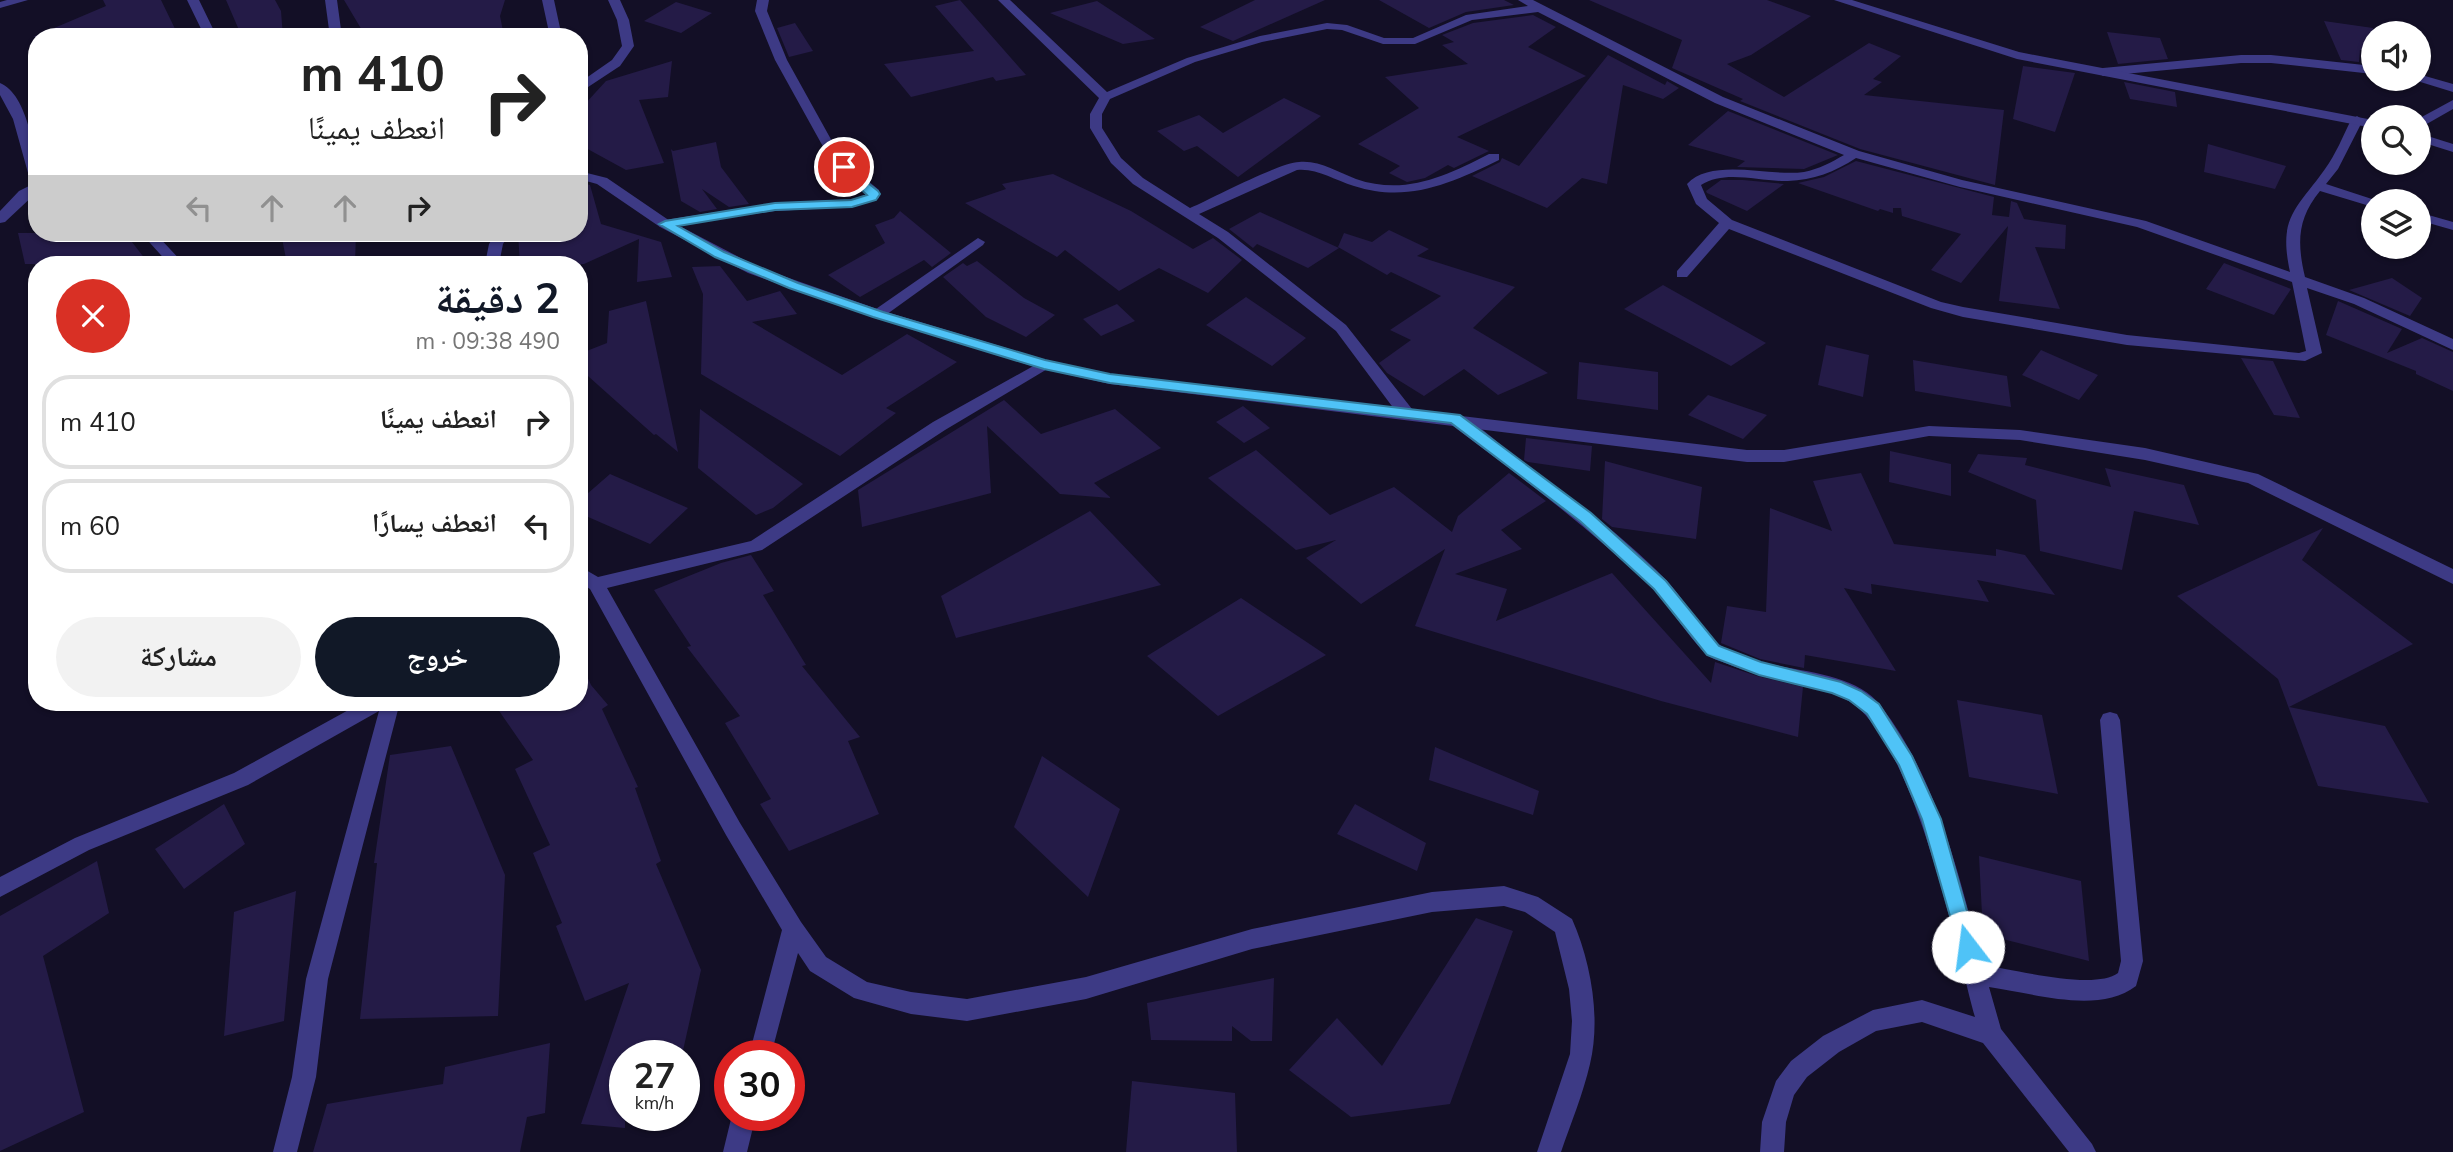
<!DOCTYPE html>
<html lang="ar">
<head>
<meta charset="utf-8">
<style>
	body { margin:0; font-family:"Nunito Sans","Noto Naskh Arabic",sans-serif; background:#f2f2f2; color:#222; direction:rtl; height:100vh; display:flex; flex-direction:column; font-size:26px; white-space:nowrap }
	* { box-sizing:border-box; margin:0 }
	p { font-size:23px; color:#767676 }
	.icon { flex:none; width:38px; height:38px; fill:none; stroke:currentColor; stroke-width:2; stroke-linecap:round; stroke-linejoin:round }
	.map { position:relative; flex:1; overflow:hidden; direction:ltr }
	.panel { position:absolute; left:28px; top:256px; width:560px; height:455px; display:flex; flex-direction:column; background:#fff; border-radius:28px; box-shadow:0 2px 5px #0004; direction:rtl }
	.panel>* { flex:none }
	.banner { position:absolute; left:28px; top:28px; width:560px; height:214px; border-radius:28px; box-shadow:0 2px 5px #0004; direction:rtl; background:#fff; color:#222; overflow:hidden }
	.buttons { position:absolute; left:2361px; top:21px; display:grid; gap:14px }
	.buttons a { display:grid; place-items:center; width:70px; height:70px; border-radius:50%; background:#fff; box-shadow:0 2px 5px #0004; font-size:35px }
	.speed { position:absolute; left:609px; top:1040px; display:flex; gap:14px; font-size:35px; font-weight:700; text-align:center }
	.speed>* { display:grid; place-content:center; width:91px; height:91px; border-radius:50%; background:#fff; box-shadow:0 2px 5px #0004; line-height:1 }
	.speed small { font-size:18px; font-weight:400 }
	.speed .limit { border:10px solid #d22; background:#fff; color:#111 }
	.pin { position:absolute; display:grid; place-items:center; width:60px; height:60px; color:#fff; margin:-30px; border:4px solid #fff; border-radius:50%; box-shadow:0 2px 7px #0007 }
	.me { position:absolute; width:77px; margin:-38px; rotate:345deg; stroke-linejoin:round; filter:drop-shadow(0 0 5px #0008) }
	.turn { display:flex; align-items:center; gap:24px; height:147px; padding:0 28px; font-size:32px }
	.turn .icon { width:91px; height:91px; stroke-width:2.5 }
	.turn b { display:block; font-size:49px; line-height:60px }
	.lanes { display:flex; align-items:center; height:66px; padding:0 28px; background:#0003; justify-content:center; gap:35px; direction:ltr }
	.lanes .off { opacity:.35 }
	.round { display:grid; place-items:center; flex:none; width:74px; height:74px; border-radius:37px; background:#f2f2f2 }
	.head { display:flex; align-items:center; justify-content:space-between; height:119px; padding:0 28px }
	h1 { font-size:42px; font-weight:700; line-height:52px; color:#111827 }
	.cta { display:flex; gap:14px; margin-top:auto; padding:14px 28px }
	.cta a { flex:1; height:80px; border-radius:42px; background:#111827; color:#fff; font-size:28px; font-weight:700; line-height:80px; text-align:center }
	.cta a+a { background:#f2f2f2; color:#222 }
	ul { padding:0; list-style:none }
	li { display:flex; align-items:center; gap:21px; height:94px; margin:0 14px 10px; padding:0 14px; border:4px solid #e0e0e0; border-radius:28px }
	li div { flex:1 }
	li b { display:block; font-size:26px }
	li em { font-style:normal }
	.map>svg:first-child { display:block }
	.building { fill:#241b47 }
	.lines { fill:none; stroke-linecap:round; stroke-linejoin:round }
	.minor { fill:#3d3a85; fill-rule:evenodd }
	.tertiary { fill:#3d3a85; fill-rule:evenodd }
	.route { fill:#4fc3f7; stroke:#337fa1; stroke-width:2 }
</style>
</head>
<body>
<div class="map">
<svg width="2453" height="1152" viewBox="0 0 2453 1152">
	<rect width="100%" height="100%" fill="#130f26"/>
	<path class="building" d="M103,0H161L179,37H33L106,6Z
		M226,0H275L281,11L283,37H242Z
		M344,0H505L500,16L503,31L471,37H366Z
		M960,0L1026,75L996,81L993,77L911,97L884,64L974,51L935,6Z
		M1255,0H1325L1233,41L1200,27Z
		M1379,0H1504L1514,5L1466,12L1429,28Z
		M1589,0H1767L1811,16L1751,55L1727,64L1784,97L1869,43L1901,56L1873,79L1882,82L1864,95L2004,110L1995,185L1860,149L1740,101L1743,99L1672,68L1682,40Z
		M1097,1L1155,39L1123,44L1050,13Z
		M676,2L712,13L681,33L644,21Z
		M1533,15L1556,27L1528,47L1586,76L1457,137L1489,151L1454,168L1448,165L1425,178L1407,182L1389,173L1400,166L1358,144L1419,108L1385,77L1468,64L1442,45L1454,42L1442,35L1473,23Z
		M2324,21L2373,28V52L2360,50L2359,62L2341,60Z
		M795,23L813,51L789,57L777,28Z
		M2107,32L2160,38L2168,59L2118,64Z
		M1608,55L1665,85L1667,81L1679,88L1663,99L1623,85L1607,184L1582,178L1547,208L1472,176L1500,162L1502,158L1519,166Z
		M672,61L668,97L639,100L664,163L626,170L584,147V105L606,81Z
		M2023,66L2075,73L2055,132L2013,119Z
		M2124,82L2175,92L2177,107L2130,99Z
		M1284,98L1321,116L1238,177L1197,146L1184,151L1157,131L1199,115L1223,133Z
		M1728,111L1838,155L1804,169L1737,167L1745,161L1688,145Z
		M716,142L721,167L749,204L729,207L702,189L717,209L700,212L681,201L671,149L673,151Z
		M2208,144L2286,166L2275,189L2204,172Z
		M1856,161L1994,197L1992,215L2009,217L2011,201L2017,203L2024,219L2066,225L2065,249L2035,247L2060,309L1999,301L2008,226L1961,283L1931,270L1961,234L1902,216L1901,208H1893V213L1880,209L1878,211L1798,183L1824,177Z
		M1053,174L1131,211L1193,249L1213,238L1242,260L1208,293L1159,268L1119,291L1065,250L1057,257L965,203L1006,189L1002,184Z
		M1721,180H1743L1784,184L1747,211L1707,193L1706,191Z
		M579,182L590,185L601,224L661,242L672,277L637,282L639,239L584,264H520L518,233H579Z
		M900,211L951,253L932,267L924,260L860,297L828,275L885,243L875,225L894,218Z
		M1260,212L1339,248L1308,268L1257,244L1253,248L1229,229Z
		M1389,230L1429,249L1417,256L1515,287L1473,328L1548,373L1498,395L1464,369L1424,396L1387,373L1379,363L1411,340L1390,330L1441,296L1391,272L1387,275L1338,247L1344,233L1372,242Z
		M18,233H125L149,264H25Z
		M281,233H356L355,264H287Z
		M977,261L1024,298L1055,315L1026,337L986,317L943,277L963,263L967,266Z
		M2224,263L2291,289L2274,315L2206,289Z
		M720,266L747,301L780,291L797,314L752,322L842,375L907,334L957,362L886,408L896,413L840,456L701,374L703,294L692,267Z
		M2392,278L2422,298L2410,316L2349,290Z
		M1663,285L1766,343L1731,366L1624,309Z
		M1246,297L1306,338L1272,366L1206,325Z
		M646,301L678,452L656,434L654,435L579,368V354L607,343L609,311Z
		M2338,301L2402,329L2387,353L2422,338L2453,352V391L2416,374V371L2326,335Z
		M1117,304L1135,321L1101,336L1083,319Z
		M1826,345L1869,355L1863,397L1818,385Z
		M2041,350L2098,375L2079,400L2022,375Z
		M2241,358L2273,361L2300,418L2274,415Z
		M1913,360L2007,376L2011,407L1915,391Z
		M1579,362L1658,372V410L1577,399Z
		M1708,395L1767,415L1743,439L1688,415Z
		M1004,400L1041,434L1115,409L1161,448L1094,483L1111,498L1060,494L987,426L991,493L862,527L858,490Z
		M1243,406L1270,428L1244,443L1216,422Z
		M700,409L803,484L773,508L756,515L698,468Z
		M1526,438L1592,446L1590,471L1528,462L1524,460Z
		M1256,450L1330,515L1394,487L1452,532L1458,516L1509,473L1546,501L1501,530L1522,549L1455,574L1507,589L1496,621L1612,573L1711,683L1715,662L1757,676L1803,687L1798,737L1661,701L1415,626L1445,549L1361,604L1306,558L1336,540L1296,550L1208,478Z
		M1890,451L1951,464V496L1889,482Z
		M1978,454L2027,458L2025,465L2111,487L2105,468L2184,485L2199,525L2134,511L2122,570L2040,551L2036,500L1968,472Z
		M1605,461L1702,487L1696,539L1612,527L1602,519Z
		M1861,473L1894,544L1996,556V549L2025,555L2055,595L1977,580L1989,602L1871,584L1872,594L1844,588L1896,671L1805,655L1804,668L1760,659L1721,643L1727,606L1766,612L1770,508L1832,531L1813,481Z
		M610,474L688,508L650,544L579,513V501Z
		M1090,511L1161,585L956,638L941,596Z
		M2323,528L2302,560L2413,644L2289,707L2385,726L2429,803L2318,786L2278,679L2177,596Z
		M751,555L774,591L763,595L806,665L802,666L860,737L848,741L879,814L789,851L760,804L771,799L725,723L740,716L687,647L691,646L654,590L721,563Z
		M1241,598L1326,655L1218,716L1147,656Z
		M579,658L591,685L608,705L602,709L638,787L635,788L661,861L656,864L701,970L682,1055H625V1128L581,1124L629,983L585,1001L556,926L562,923L533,853L550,845L515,769L533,760L493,702H579Z
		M1957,700L2042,715L2058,794L1969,777Z
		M451,746L505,875L498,1016L360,1019L377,863H374L390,755Z
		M1435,747L1539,791L1533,815L1429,780Z
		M1042,756L1120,809L1088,897L1014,827Z
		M224,804L245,844L184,889L155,849Z
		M1355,804L1426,843L1417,871L1337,834Z
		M1979,856L2081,881L2089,961L1983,934Z
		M97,861L109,913L43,956L84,1112L0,1151V916Z
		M296,891L284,1021L224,1036L234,912Z
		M1476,918L1513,931L1450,1104L1351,1117L1289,1070L1337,1018L1382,1066Z
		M1274,978L1272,1041H1251L1232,1026V1041L1151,1040L1147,1003Z
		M550,1043L545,1113L527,1117L520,1152H313L327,1104L443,1084L445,1067Z
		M1132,1081L1235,1093L1237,1152H1126Z"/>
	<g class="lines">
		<path class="minor" d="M7,0H28L0,8V2Z
			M187,0H199L217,37H205Z
			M325,0H337L342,37H330Z
			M542,0H554L562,37H550Z
			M608,0H620L629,20L634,46L620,66L579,93V83L612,60L622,46L617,20Z
			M757,0H769L767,11L787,60L833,143L849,165L879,190V198L852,207L775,211L660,227L658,224L665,220L775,203L852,199L866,195L839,171L821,143L775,60L755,11Z
			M998,0H1010L1107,92L1187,58L1260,36L1327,23L1347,25L1384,38H1413L1466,15L1528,6L1518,0H1533L1723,97L1859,151L1962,180L2146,221L2290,272C2278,216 2296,210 2325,169C2336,154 2343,136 2351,120L2357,116L2363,120L2338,169L2326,184L2378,201H2373V207L2320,191C2297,219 2297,243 2305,277L2364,298L2453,339V350L2354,304L2307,288L2322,353L2305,361L2127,345L1963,317L1931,308L1729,229L1687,277H1677V271L1719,223L1696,204L1687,184C1712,157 1770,177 1804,172C1819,169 1832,162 1844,155L1715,103L1538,12L1472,20L1415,44H1383L1342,30L1327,29L1262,42L1195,62L1110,99L1102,114V128L1121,158L1143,178L1190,208C1213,198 1278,163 1299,162C1320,160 1337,172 1356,179C1405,196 1446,176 1489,154H1499V160C1450,184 1407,203 1354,186C1334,180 1317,168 1297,170L1199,214L1228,232L1346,325L1412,409L1414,413L1412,417H1400L1336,331L1218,238L1133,184L1111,163L1090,128V114L1099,98ZM1856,158L1960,187L2137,227L2292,282L2306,351L2299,353L2127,335L1963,307L1941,302L1732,220L1707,199L1701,185C1725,169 1761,182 1788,181C1813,180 1835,172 1856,158Z
			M2241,55H2271L2373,66V74L2271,63H2241L2103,76L2097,72L2103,68Z
			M2418,74L2453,84V92L2414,80L2418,79Z
			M0,83C28,94 37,158 37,184L30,180L13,119L0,95Z
			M2453,100V109L2418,129V119Z
			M2418,212L2453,222V230L2418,220Z
			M978,238L985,242L983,245L883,317H873L871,314L873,311Z
			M1044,360L1052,365L1049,368L945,430L762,550L607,588L740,823L801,922L826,957L867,982L911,992L967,999L1086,977L1252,929L1432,892L1504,886L1538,897L1572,919C1591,962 1601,1018 1590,1064C1583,1094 1571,1123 1561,1152H1537L1570,1054L1572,1021L1569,989L1555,932L1525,912L1504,906L1432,912L1252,949L1086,999L967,1021L911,1014L854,998L810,971L798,953L771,1055H749L782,930L726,835L590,589L579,582V566L598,577L751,541L933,422Z
			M1455,414C1473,419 1492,438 1507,450C1561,491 1619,531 1666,580C1682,596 1704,634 1720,645C1764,676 1848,662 1881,706C1939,782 1958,875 1983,965C2013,969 2094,991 2118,973L2121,961L2100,720L2103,714L2110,712L2117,714L2120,720L2143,961L2136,986C2098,1015 2033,993 1989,987L2001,1029L2092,1144L2096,1152H2069L1983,1043L1922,1022L1876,1031L1839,1052L1807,1077L1794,1095L1786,1122L1784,1152H1760L1762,1122L1776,1081L1791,1061L1823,1036L1873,1010L1922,1000L1975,1017C1955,944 1913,733 1845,699C1810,682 1766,680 1728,664C1721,661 1710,659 1705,653C1685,633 1671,607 1651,587C1588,527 1519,475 1449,423L1447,419L1449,415Z
			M363,702H400L328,979L316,1077L297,1152H273L292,1077L306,979L379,711L248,785L89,850L0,897V877L75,838L234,773Z
			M732,1115H756L747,1152H723Z"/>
		<path class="tertiary" d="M1834,0H1852L2019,52L2373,120V128L2017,59Z
			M2418,133L2453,144V152L2418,141Z
			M579,171L607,178L670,221L758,267L883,311L1046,360L1110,374L1747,450H1784L1929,426L2020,430L2145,448L2258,474L2453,569V584L2248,483L2145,460L2020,440L1929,436L1784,462H1747L1110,384L1039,368L873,317L748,273L660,227L597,184L579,179Z
			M37,182V192L5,222L0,223V211L19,191Z
			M141,233H155L184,264H169Z
			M496,233H510L503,244L499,264H485L489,244Z"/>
	</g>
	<path class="route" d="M844,164L878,191L880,194L876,200L852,207L775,210L678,226L724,252L798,283L883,312L1045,360L1110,374L1460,415L1591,513L1666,581L1719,646L1761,662L1841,682L1861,691L1879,704L1912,756L1941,819L1977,947L1974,954L1968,956L1961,954L1922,819L1899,765L1867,714L1849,700L1832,693L1759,675L1707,655L1654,589L1580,521L1451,423L1110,383L1044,369L873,317L789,288L715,257L659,224L665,221L775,203L851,200L867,195L840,170L838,167Z"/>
</svg>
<div class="buttons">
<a><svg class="icon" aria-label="sound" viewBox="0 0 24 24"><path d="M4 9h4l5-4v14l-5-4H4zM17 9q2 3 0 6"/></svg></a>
<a><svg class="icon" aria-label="search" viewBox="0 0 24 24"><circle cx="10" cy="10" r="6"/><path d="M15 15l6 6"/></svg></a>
<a><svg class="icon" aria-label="layers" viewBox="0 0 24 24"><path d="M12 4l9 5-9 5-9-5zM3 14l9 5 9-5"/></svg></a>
</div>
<div class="speed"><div>27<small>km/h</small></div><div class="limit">30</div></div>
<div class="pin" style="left:844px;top:167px;background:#d93025"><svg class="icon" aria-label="arrive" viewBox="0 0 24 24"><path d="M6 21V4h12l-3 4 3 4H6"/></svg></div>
<svg class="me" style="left:1968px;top:947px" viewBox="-20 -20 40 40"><circle r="19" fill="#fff"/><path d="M0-13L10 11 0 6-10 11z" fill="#4fc3f7"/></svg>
<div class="banner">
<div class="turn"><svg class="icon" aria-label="right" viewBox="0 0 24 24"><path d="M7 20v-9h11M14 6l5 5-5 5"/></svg><div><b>410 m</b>انعطف يمينًا</div></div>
<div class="lanes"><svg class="icon off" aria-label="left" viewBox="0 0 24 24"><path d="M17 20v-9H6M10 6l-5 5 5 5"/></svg><svg class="icon off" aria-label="ahead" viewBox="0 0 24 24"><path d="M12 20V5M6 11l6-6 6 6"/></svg><svg class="icon off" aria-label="ahead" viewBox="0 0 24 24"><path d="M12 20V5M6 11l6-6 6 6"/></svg><svg class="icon" aria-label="right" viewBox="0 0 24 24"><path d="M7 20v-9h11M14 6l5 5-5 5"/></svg></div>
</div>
<section class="panel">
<div class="head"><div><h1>2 دقيقة</h1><p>490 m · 09:38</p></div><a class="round" style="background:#d93025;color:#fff"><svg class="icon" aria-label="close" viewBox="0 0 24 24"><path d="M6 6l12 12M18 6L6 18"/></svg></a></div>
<ul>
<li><svg class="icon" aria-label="right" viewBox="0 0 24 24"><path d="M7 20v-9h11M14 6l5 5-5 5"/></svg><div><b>انعطف يمينًا</b></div><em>410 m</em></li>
<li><svg class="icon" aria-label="left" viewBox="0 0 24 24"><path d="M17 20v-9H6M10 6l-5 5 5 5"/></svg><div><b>انعطف يسارًا</b></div><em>60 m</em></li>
</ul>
<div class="cta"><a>خروج</a><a>مشاركة</a></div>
</section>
</div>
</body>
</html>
